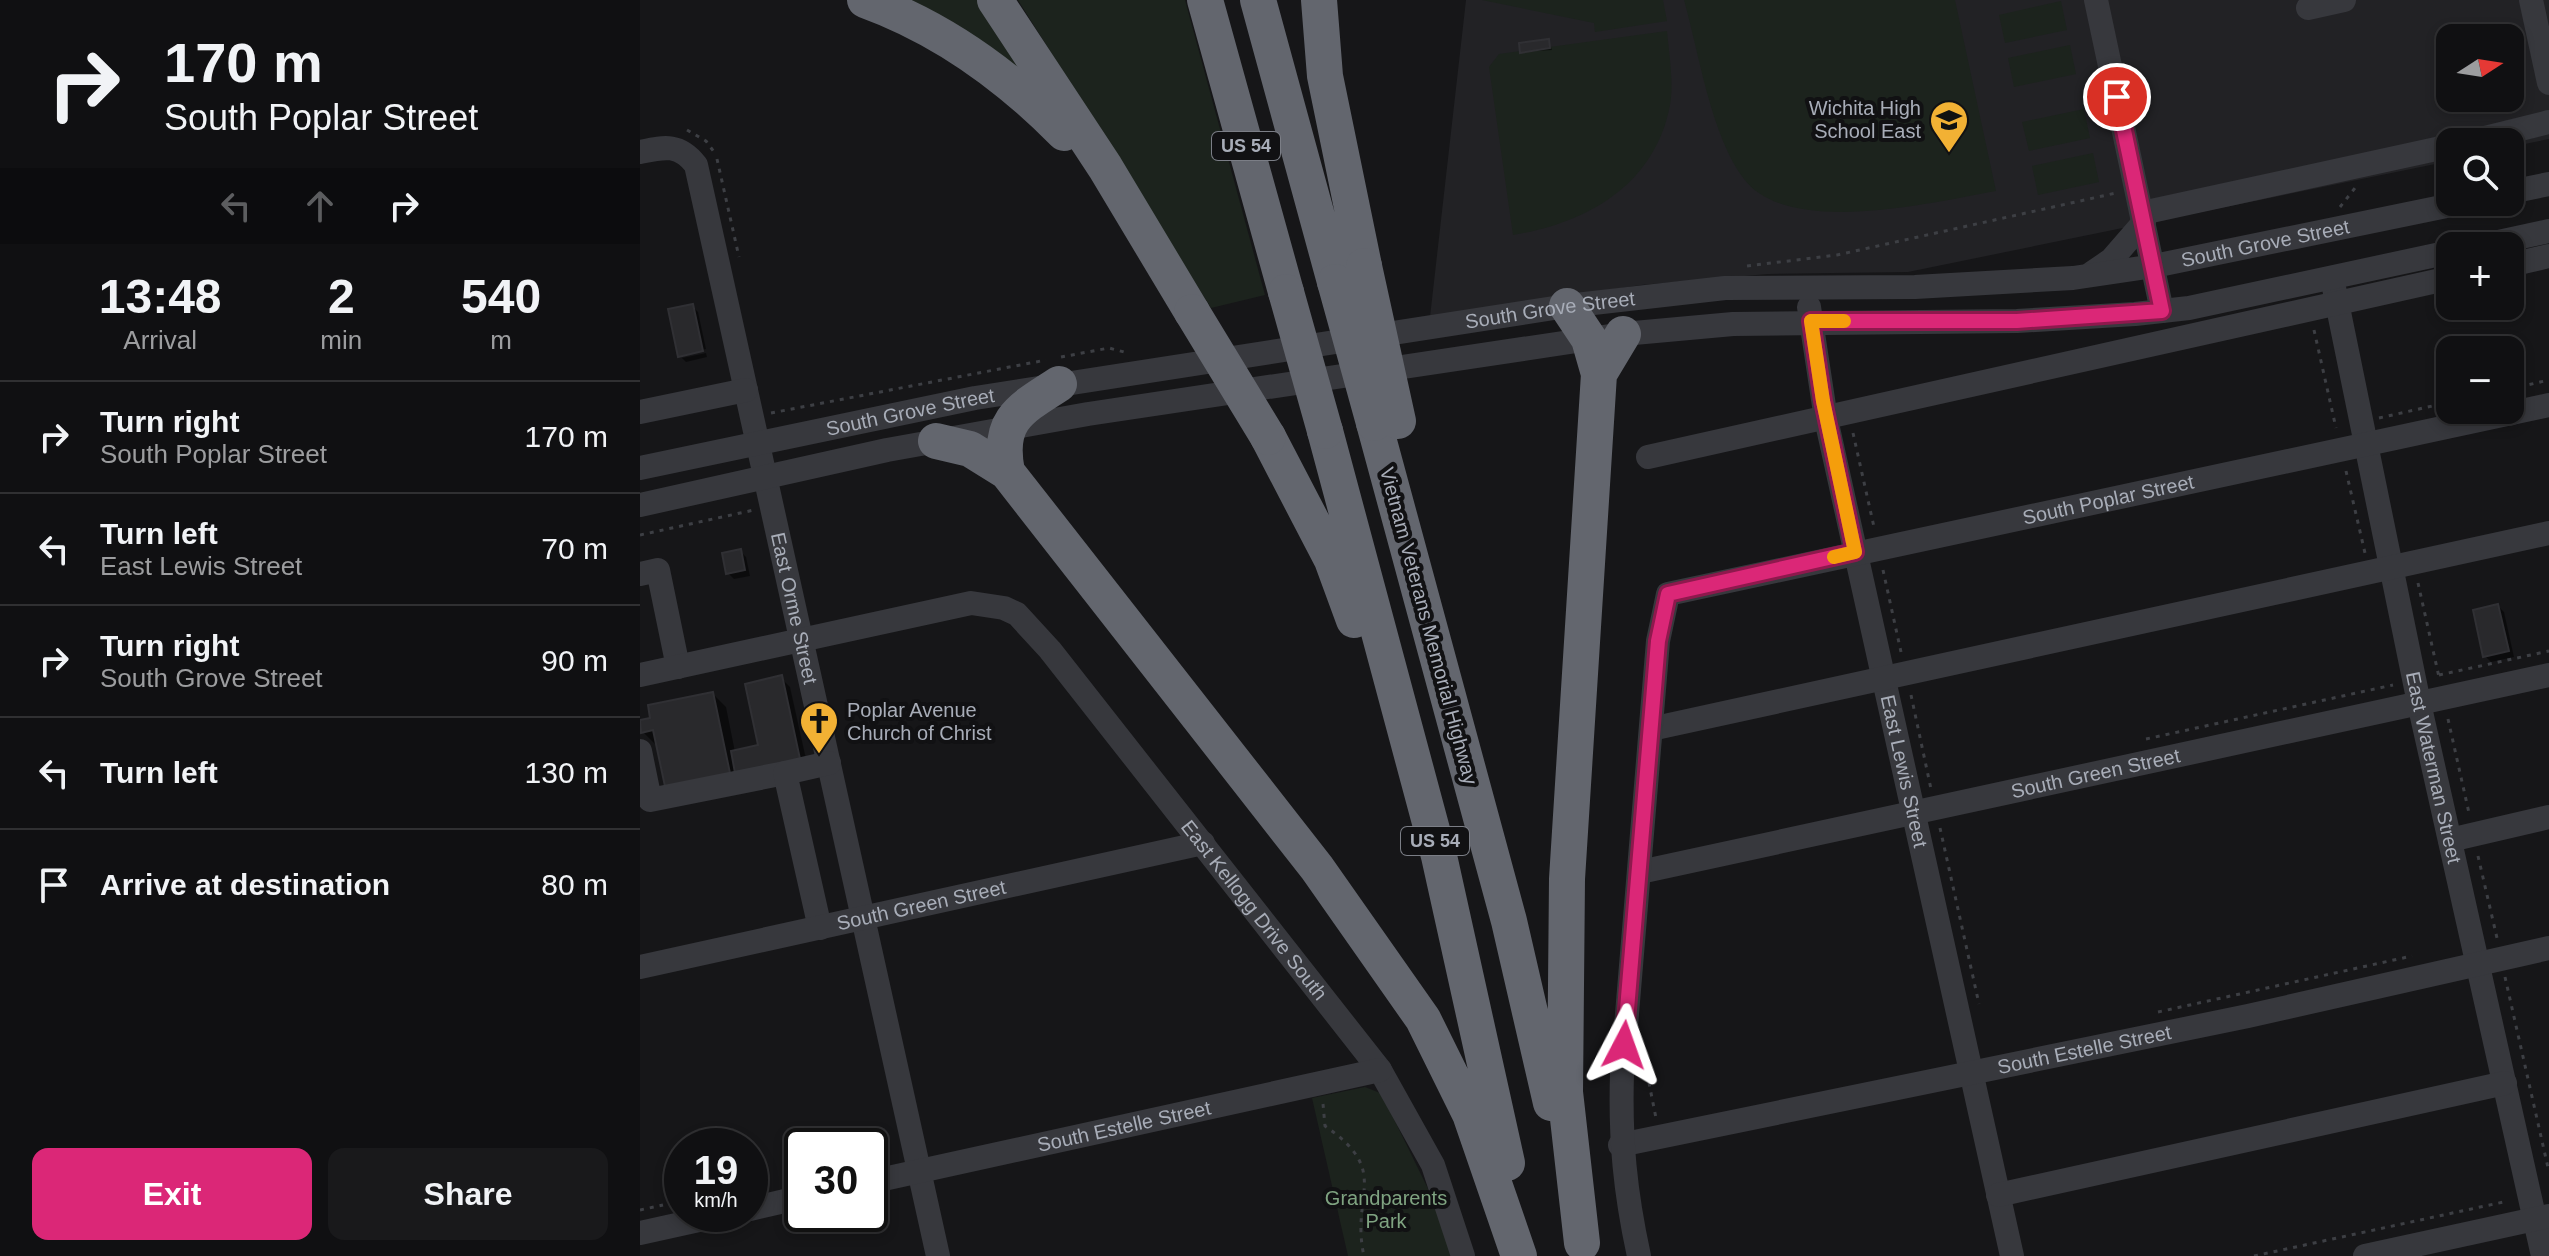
<!DOCTYPE html>
<html lang="en">
<head>
<meta charset="utf-8">
<style>
	body { margin:0; font-family:Arial,sans-serif; background:#19191b; color:#f1f3f6; height:100vh; display:flex; flex-direction:column; font-size:30px; white-space:nowrap }
	* { box-sizing:border-box; margin:0 }
	p { font-size:26px; color:#9c9d9f }
	.icon { flex:none; width:44px; height:44px; fill:none; stroke:currentColor; stroke-width:2; stroke-linecap:round; stroke-linejoin:round }
	.map { position:relative; flex:1; overflow:hidden }
	.side { display:flex; flex-direction:column; background:#101012; width:640px }
	.side>* { flex:none }
	.guide { background:#101012; color:#f1f3f6; overflow:hidden }
	.needle { width:52px; rotate:78deg }
	.fabs { position:absolute; left:1796px; top:24px; display:grid; gap:16px }
	.fabs a { display:grid; place-items:center; width:88px; height:88px; border-radius:16px; background:#101012; box-shadow:0 4px 12px #0003,0 0 0 2px #303032; font-size:40px }
	.speed { position:absolute; left:24px; top:1128px; display:flex; gap:16px; font-size:40px; font-weight:700; text-align:center }
	.speed>* { display:grid; place-content:center; width:104px; height:104px; border-radius:50%; background:#101012; box-shadow:0 4px 12px #0003,0 0 0 2px #303032; line-height:1 }
	.speed small { font-size:20px; font-weight:400 }
	.speed .limit { border:4px solid #111; border-radius:12px; background:#fff; color:#111 }
	.pin { position:absolute; display:grid; place-items:center; width:68px; height:68px; color:#fff; margin:-34px; border:4px solid #fff; border-radius:50%; box-shadow:0 2px 8px #0007 }
	.me { position:absolute; width:88px; margin:-44px; rotate:4deg; stroke-linejoin:round; filter:drop-shadow(0 0 6px #0008) }
	.turn { display:flex; align-items:center; gap:28px; height:168px; padding:0 32px; font-size:36px }
	.turn .icon { width:104px; height:104px; stroke-width:2.5 }
	.turn b { display:block; font-size:56px; line-height:68px }
	.lanes { display:flex; align-items:center; height:76px; padding:0 32px; background:#0003; justify-content:center; gap:40px; direction:ltr }
	.lanes .off { opacity:.35 }
	.eta { display:flex; justify-content:space-evenly; align-items:center; height:136px; text-align:center }
	.eta b { font-size:48px; font-weight:700; line-height:56px }
	.button { display:flex; gap:16px; margin-top:auto; padding:16px 32px }
	.button a { flex:1; height:92px; border-radius:16px; background:#db2777; color:#fff; font-size:32px; font-weight:700; line-height:92px; text-align:center }
	.button a+a { background:#19191b; color:#f1f3f6 }
	ul { padding:0; list-style:none }
	li { display:flex; align-items:center; gap:24px; height:112px; padding:0 32px; border-top:2px solid #303032 }
	li div { flex:1 }
	li b { display:block; font-size:30px }
	li em { font-style:normal }
	main { display:flex; flex:1; min-height:0 }
	.map>svg:first-child { display:block }
	.built { fill:#222225; fill-rule:evenodd }
	.green { fill:#1c231d }
	.shadow { fill:#0007 }
	.building { fill:#29292c; stroke:#303034; stroke-width:2 }
	.lines { fill:none; stroke-linecap:round; stroke-linejoin:round }
	.path { stroke:#3d3f44; stroke-width:3; stroke-dasharray:4 6; stroke-linecap:butt }
	.minor { stroke:#37383d; stroke-width:24 }
	.highway { stroke:#63666e; stroke-width:36 }
	.highway-bridge { stroke:#63666e; stroke-width:36 }
	.route-casing { stroke:#8e194d; stroke-width:20 }
	.route { stroke:#db2777; stroke-width:14 }
	.slow { stroke:#f59e0b; stroke-width:14 }
	.labels { text-anchor:middle; stroke-width:8; stroke-linejoin:round; paint-order:stroke }
	.shield { fill:#111113; stroke:#7b7e86; stroke-width:2 }
	.shield-label { font-size:18px; font-weight:bold; fill:#a8adb8 }
	.poi-label { font-size:20px; fill:#a8adb8; stroke:#111113; text-anchor:end }
	.street-label { font-size:20px; fill:#a8adb8; stroke:#111113 }
	.park-label { font-size:20px; fill:#7fa381; stroke:#111113 }
</style>
</head>
<body>
<main>
<section class="side">
<div class="guide">
<div class="turn"><svg class="icon" aria-label="right" viewBox="0 0 24 24"><path d="M7 20v-9h11M14 6l5 5-5 5"/></svg><div><b>170 m</b>South Poplar Street</div></div>
<div class="lanes"><svg class="icon off" aria-label="left" viewBox="0 0 24 24"><path d="M17 20v-9H6M10 6l-5 5 5 5"/></svg><svg class="icon off" aria-label="ahead" viewBox="0 0 24 24"><path d="M12 20V5M6 11l6-6 6 6"/></svg><svg class="icon" aria-label="right" viewBox="0 0 24 24"><path d="M7 20v-9h11M14 6l5 5-5 5"/></svg></div>
</div>
<div class="eta">
<div><b>13:48</b><p>Arrival</p></div>
<div><b>2</b><p>min</p></div>
<div><b>540</b><p>m</p></div>
</div>
<ul>
<li><svg class="icon" aria-label="right" viewBox="0 0 24 24"><path d="M7 20v-9h11M14 6l5 5-5 5"/></svg><div><b>Turn right</b><p>South Poplar Street</p></div><em>170 m</em></li>
<li><svg class="icon" aria-label="left" viewBox="0 0 24 24"><path d="M17 20v-9H6M10 6l-5 5 5 5"/></svg><div><b>Turn left</b><p>East Lewis Street</p></div><em>70 m</em></li>
<li><svg class="icon" aria-label="right" viewBox="0 0 24 24"><path d="M7 20v-9h11M14 6l5 5-5 5"/></svg><div><b>Turn right</b><p>South Grove Street</p></div><em>90 m</em></li>
<li><svg class="icon" aria-label="left" viewBox="0 0 24 24"><path d="M17 20v-9H6M10 6l-5 5 5 5"/></svg><div><b>Turn left</b></div><em>130 m</em></li>
<li><svg class="icon" aria-label="arrive" viewBox="0 0 24 24"><path d="M6 21V4h12l-3 4 3 4H6"/></svg><div><b>Arrive at destination</b></div><em>80 m</em></li>
</ul>
<div class="button"><a>Exit</a><a>Share</a></div>
</section>
<div class="map">
<svg width="1909" height="1256" viewBox="0 0 1909 1256">
	<rect width="100%" height="100%" fill="#161618"/>
	<path class="built" d="M826,0H1909V139L1870,147V142H1810V161L1268,272L1128,274L1001,285L790,317ZM1810,38H1870V98H1810Z"/>
	<path class="green" d="M264,0H342L384,66L380,71Z
		M378,0H545L625,295L571,308Z
		M842,0H1023L1027,21L955,32L954,23Z
		M1044,0H1315L1356,191C1293,202 1149,238 1104,179C1071,136 1059,53 1044,0Z
		M1421,1L1427,30L1365,43L1359,15Z
		M1027,31C1029,54 1034,82 1030,105C1015,185 947,223 873,235L849,67L859,54Z
		M1430,45L1436,74L1374,87L1368,58Z
		M1444,109L1450,138L1389,151L1382,122Z
		M1453,153L1459,182L1398,195L1392,166Z
		M725,1087L740,1093L748,1107L795,1203L813,1256H708L672,1098Z"/>
	<path class="shadow" d="M908,41L912,50L882,52Z
		M52,306L58,312L66,349L42,354V357L40,356Z
		M66,353L67,357L46,362L42,358Z
		M100,551L106,557L110,576L94,579L88,573Z
		M1858,606L1864,612L1874,657L1851,662L1845,656Z
		M141,678L150,687L168,768L103,790L16,745L3,732L73,694L86,707L95,752L120,747Z"/>
	<path class="building" d="M909,39L910,48L880,53L879,43Z
		M53,304L63,351L38,357L28,309Z
		M101,549L105,570L86,574L82,553Z
		M1858,604L1869,651L1843,657L1833,610Z
		M142,675L160,759L95,773L91,751L118,745L105,684Z
		M73,692L91,778L26,791L13,730L1,733L0,720L10,718L8,705Z"/>
	<g class="lines">
		<path class="path" d="M47,130L66,141L74,152
			M77,159L99,257
			M1700,207L1715,188
			M1107,266L1197,255L1476,193
			M1674,330L1696,428
			M421,357L469,348L484,352
			M1870,389L1909,380
			M131,413L406,360
			M1739,418L1810,402
			M1213,433L1234,527
			M1706,471L1725,553
			M0,535L114,510
			M1243,570L1261,652
			M1778,583L1799,677
			M1799,675L1909,651
			M1271,695L1291,789
			M1808,719L1829,813
			M1506,739L1753,685
			M1300,828L1339,1004
			M1838,856L1857,938
			M1865,977L1909,1172
			M1518,1012L1772,956
			M1005,1063L1016,1118
			M683,1104L685,1126C752,1172 710,1194 724,1256
			M0,1210L23,1205
			M1614,1256L1868,1201"/>
		<g class="minor">
			<path d="M1456,0L1522,311"/>
			<path d="M1891,0L1909,83"/>
			<path d="M1668,8L1704,0"/>
			<path d="M1829,142L1909,122"/>
			<path id="s1" d="M0,152C24,147 39,143 56,165L298,1256"/>
			<path d="M1870,192L1909,184"/>
			<path d="M1502,213L1810,146"/>
			<path d="M1840,246L1909,231"/>
			<path d="M1870,265L1909,256"/>
			<path d="M1452,273L1471,260L1504,222"/>
			<path id="s2" d="M1692,278L1779,703L1903,1256"/>
			<path id="s3" d="M1169,307L1186,419L1372,1256"/>
			<path d="M0,412L106,390"/>
			<path d="M1008,457L1810,278"/>
			<path id="s4" d="M0,468L335,398L927,306L1085,288L1275,287L1433,278L1514,266L1826,202"/>
			<path d="M0,505L247,450L448,414L983,334L1093,324L1377,321L1495,314L1549,308L1810,252"/>
			<path d="M0,574L18,570L38,667"/>
			<path id="s5" d="M0,675L331,603L364,608L377,614L410,650L740,1070L793,1165L823,1256"/>
			<path d="M1011,729L1909,533"/>
			<path d="M0,751L10,800L145,773"/>
			<path d="M1810,840L1909,817"/>
			<path id="s6" d="M1000,872L1909,675"/>
			<path d="M180,928L145,773L189,763"/>
			<path id="s7" d="M0,967L563,843"/>
			<path id="s8" d="M980,1145L1608,1016L1909,948"/>
			<path id="s9" d="M230,1182L740,1070"/>
			<path d="M1358,1195L1865,1083"/>
			<path d="M110,1209L162,1197"/>
			<path d="M0,1233L86,1214"/>
			<path id="s10" d="M999,1256C985,1192 980,1139 982,1074L1018,641L1028,594L1909,405"/>
			<path d="M1725,1256L1909,1216"/>
		</g>
		<path class="highway" d="M225,0C302,28 367,75 424,133
			M355,0L465,167L552,312
			M565,0L646,292
			M618,0L695,282
			M679,0L685,76L724,266
			M927,306L949,339L959,374L927,879L925,1092L942,1243
			M959,374L983,334
			M419,384C378,410 357,421 367,472L677,868L783,1019L830,1114L879,1256
			M734,423L869,921L911,1103
			M685,431L799,856L867,1163
			M628,437L692,560L714,620
			M296,441L330,449L367,472"/>
		<path class="highway-bridge" d="M724,266L758,421
			M695,282L734,423
			M646,292L685,431
			M552,312L628,437"/>
	</g>
	<g class="lines">
		<g class="route-casing">
			<path id="route" d="M984,1045L1018,641L1028,594L1215,552L1183,401L1171,321H1377L1522,311L1477,97"/>
		</g>
		<use href="#route" class="route"/>
		<path class="slow" d="M1194,557L1215,552L1183,401L1171,321H1204"/>
	</g>
	<defs>
		<g id="school-pin" transform="scale(2)"><path d="M0 17L-7.5 6A9.5 9.5 0 1 1 7.5 6Z" fill="#f2b134" stroke="#111113"/><path d="M0-5L7-2L0 1L-7-2ZM-4 1L0 2.5L4 1V4Q0 6-4 4Z" fill="#111"/></g>
		<g id="church-pin" transform="scale(2)"><path d="M0 17L-7.5 6A9.5 9.5 0 1 1 7.5 6Z" fill="#f2b134" stroke="#111113"/><path d="M-1.2-6h2.4v3.5h3.3v2.4h-3.3V6h-2.4V-.1h-3.3v-2.4h3.3Z" fill="#111"/></g>
	</defs>
	<g fill-rule="evenodd">
		<use href="#school-pin" x="1309" y="120"/>
		<use href="#church-pin" x="179" y="721"/>
	</g>
	<g class="labels">
		<g class="shield">
			<rect x="572" y="132" width="68" height="28" rx="6"/>
			<rect x="761" y="827" width="68" height="28" rx="6"/>
		</g>
		<g class="shield-label">
			<text x="606" y="152">US 54</text>
			<text x="795" y="847">US 54</text>
		</g>
		<g class="poi-label">
			<text x="1281" y="115">Wichita High<tspan x="1281" dy="23">School East</tspan></text>
			<text x="207" y="717" text-anchor="start">Poplar Avenue<tspan x="207" dy="23">Church of Christ</tspan></text>
		</g>
		<g class="street-label">
			<text dy="7" stroke="none"><textPath href="#s4" startOffset="1644">South Grove Street</textPath></text>
			<text dy="7" stroke="none"><textPath href="#s4" startOffset="924">South Grove Street</textPath></text>
			<text dy="7" stroke="none"><textPath href="#s4" startOffset="276">South Grove Street</textPath></text>
			<text dy="7" stroke="none"><textPath href="#s10" startOffset="1116">South Poplar Street</textPath></text>
			<text dy="7" stroke="none"><textPath href="#s1" startOffset="516">East Orme Street</textPath></text>
			<text transform="translate(789 626) rotate(75)" y="7">Vietnam Veterans Memorial Highway</text>
			<text dy="7" stroke="none"><textPath href="#s2" startOffset="500">East Waterman Street</textPath></text>
			<text dy="7" stroke="none"><textPath href="#s3" startOffset="474">East Lewis Street</textPath></text>
			<text dy="7" stroke="none"><textPath href="#s6" startOffset="466">South Green Street</textPath></text>
			<text dy="7" stroke="none"><textPath href="#s7" startOffset="288">South Green Street</textPath></text>
			<text dy="7" stroke="none"><textPath href="#s5" startOffset="766">East Kellogg Drive South</textPath></text>
			<text dy="7" stroke="none"><textPath href="#s8" startOffset="474">South Estelle Street</textPath></text>
			<text dy="7" stroke="none"><textPath href="#s9" startOffset="260">South Estelle Street</textPath></text>
		</g>
		<g class="park-label">
			<text x="746" y="1205">Grandparents<tspan x="746" dy="23">Park</tspan></text>
		</g>
	</g>
</svg>
<div class="fabs">
<a><svg class="needle" viewBox="-14 -14 28 28"><path d="M0-13l5 13h-10z" fill="#e53935"/><path d="M0 13l5-13h-10z" fill="#9c9d9f"/></svg></a>
<a><svg class="icon" aria-label="search" viewBox="0 0 24 24"><circle cx="10" cy="10" r="6"/><path d="M15 15l6 6"/></svg></a>
<a>+</a>
<a>−</a>
</div>
<div class="speed"><div>19<small>km/h</small></div><div class="limit">30</div></div>
<div class="pin" style="left:1477px;top:97px;background:#d93025"><svg class="icon" aria-label="arrive" viewBox="0 0 24 24"><path d="M6 21V4h12l-3 4 3 4H6"/></svg></div>
<svg class="me" style="left:984px;top:1045px" viewBox="-20 -20 40 40"><path d="M0-17L14 15 0 8-14 15z" fill="#db2777" stroke="#fff" stroke-width="4"/></svg>
</div>
</main>
</body>
</html>
